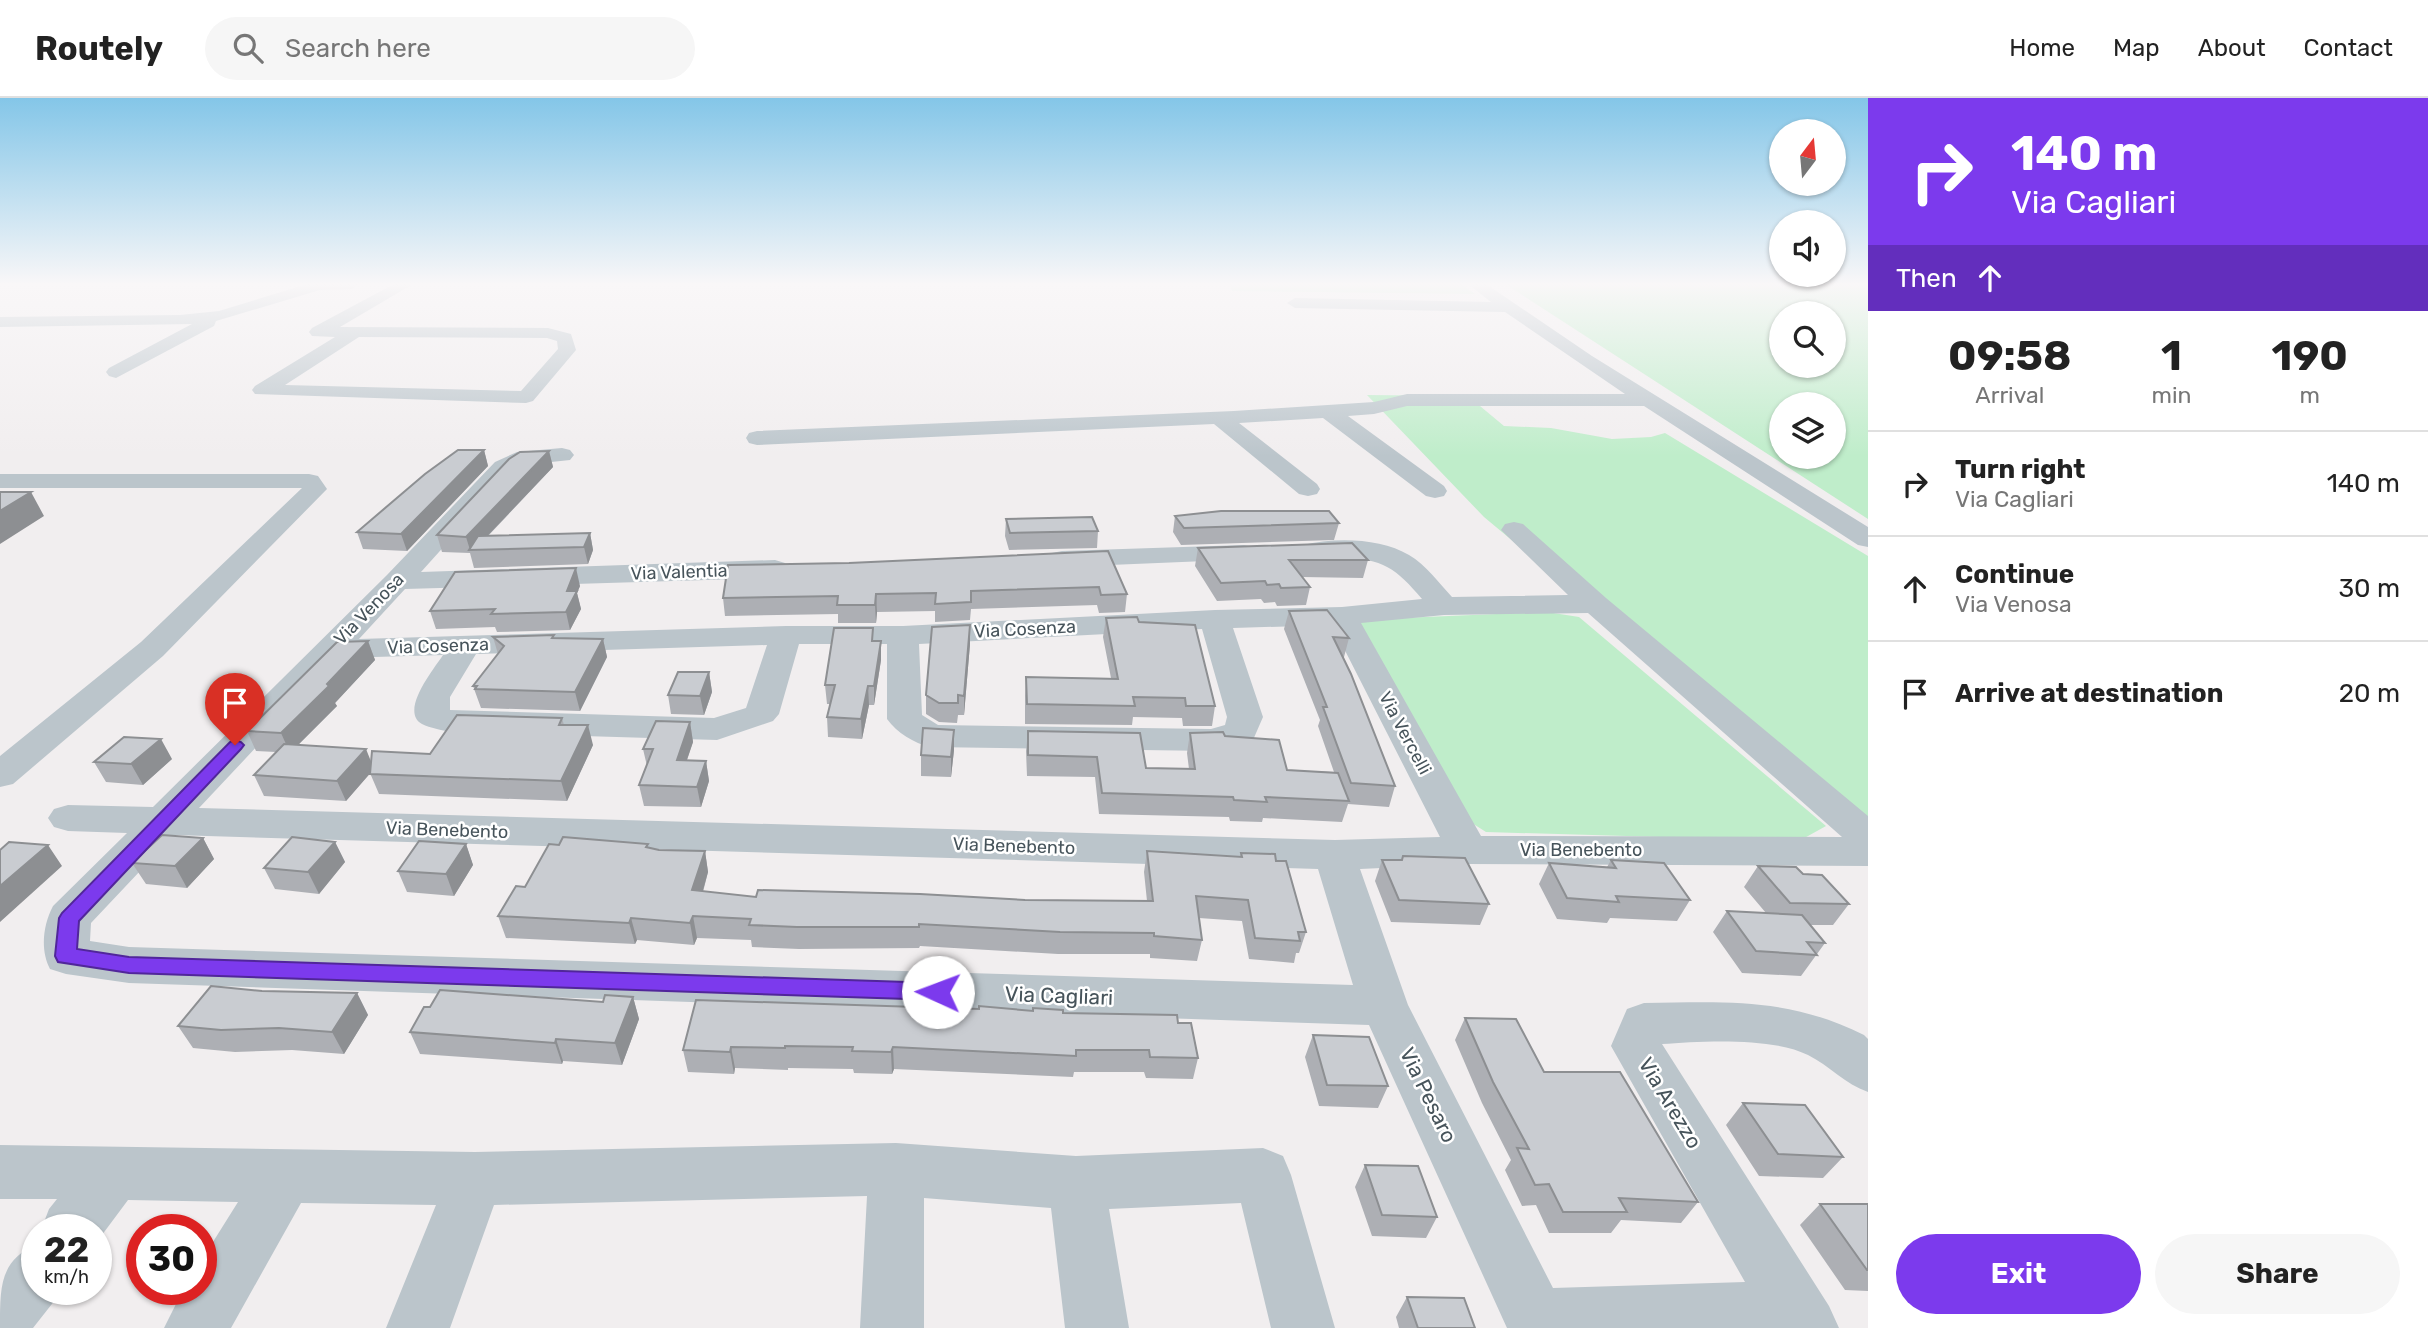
<!DOCTYPE html>
<html lang="en">
<head>
<meta charset="utf-8">
<style>
	body { margin:0; font-family:Rubik,sans-serif; background:#f6f6f6; color:#222; height:100vh; display:flex; flex-direction:column; font-size:26px; white-space:nowrap }
	* { box-sizing:border-box; margin:0 }
	p { font-size:23px; color:#767676 }
	.icon { flex:none; width:38px; height:38px; fill:none; stroke:currentColor; stroke-width:2; stroke-linecap:round; stroke-linejoin:round }
	.map { position:relative; flex:1; overflow:hidden }
	.side { display:flex; flex-direction:column; background:#fff; width:560px }
	.side>* { flex:none }
	.banner { background:#7c3aed; color:#fff; overflow:hidden }
	.needle { width:46px; rotate:16deg }
	.buttons { position:absolute; left:1769px; top:21px; display:grid; gap:14px }
	.buttons a { display:grid; place-items:center; width:77px; height:77px; border-radius:50%; background:#fff; box-shadow:0 2px 5px #0004; font-size:35px }
	.speed { position:absolute; left:21px; top:1116px; display:flex; gap:14px; font-size:35px; font-weight:700; text-align:center }
	.speed>* { display:grid; place-content:center; width:91px; height:91px; border-radius:50%; background:#fff; box-shadow:0 2px 5px #0004; line-height:1 }
	.speed small { font-size:18px; font-weight:400 }
	.speed .limit { border:10px solid #d22; background:#fff; color:#111 }
	.pin { position:absolute; display:grid; place-items:center; width:60px; height:60px; color:#fff; margin:-72px -30px; border-radius:50% 50% 50% 0; rotate:-45deg; box-shadow:0 0 7px #0007 }
	.pin .icon { rotate:45deg }
	.me { position:absolute; width:77px; margin:-38px; rotate:272deg; stroke-linejoin:round; filter:drop-shadow(0 0 5px #0008) }
	.turn { display:flex; align-items:center; gap:24px; height:147px; padding:0 28px; font-size:32px }
	.turn .icon { width:91px; height:91px; stroke-width:2.5 }
	.turn b { display:block; font-size:49px; line-height:60px }
	.then { display:flex; align-items:center; height:66px; padding:0 28px; background:#0003; gap:14px; font-size:26px }
	.eta { display:flex; justify-content:space-evenly; align-items:center; height:119px; text-align:center }
	.eta b { font-size:42px; font-weight:700; line-height:49px }
	.button { display:flex; gap:14px; margin-top:auto; padding:14px 28px }
	.button a { flex:1; height:80px; border-radius:42px; background:#7c3aed; color:#fff; font-size:28px; font-weight:700; line-height:80px; text-align:center }
	.button a+a { background:#f6f6f6; color:#222 }
	ul { padding:0; list-style:none }
	li { display:flex; align-items:center; gap:21px; height:105px; padding:0 28px; border-top:2px solid #e0e0e0 }
	li div { flex:1 }
	li b { display:block; font-size:26px }
	li em { font-style:normal }
	header { display:flex; align-items:center; gap:42px; box-sizing:border-box; height:98px; padding:0 35px; background:#fff; border-bottom:2px solid #e0e0e0 }
	header strong { font-size:33px }
	nav { display:flex; gap:38px; margin-inline-start:auto; font-size:24px }
	.search { width:490px; height:63px; background:#f6f6f6; display:flex; align-items:center; gap:18px; box-sizing:border-box; padding:0 24px; border-radius:38px; color:#767676; font-size:26px }
	main { display:flex; flex:1; min-height:0 }
	.map>svg:first-child { display:block }
	.green { fill:#bfedca; fill-rule:evenodd }
	.lines { fill:none; stroke-linecap:round; stroke-linejoin:round }
	.minor { fill:#bbc5cb; fill-rule:evenodd }
	.wall { fill:#adafb4 }
	.shaded-wall { fill:#8d8f92 }
	.building { fill:#c9ccd1; stroke:#8d8f92; stroke-width:2 }
	.route { fill:#7c3aed; stroke:#51269a; stroke-width:2 }
	.labels { text-anchor:middle; stroke-width:5; stroke-linejoin:round; paint-order:stroke }
	.street-label { font-size:18px; fill:#47545b; stroke:#fff }
	.near-street-label { font-size:21px; fill:#47545b; stroke:#fff }
</style>
</head>
<body>
<header>
<strong>Routely</strong>
<div class="search"><svg class="icon" aria-label="search" viewBox="0 0 24 24"><circle cx="10" cy="10" r="6"/><path d="M15 15l6 6"/></svg>Search here</div>
<nav><a>Home</a><a>Map</a><a>About</a><a>Contact</a></nav>
</header>
<main>
<div class="map">
<svg width="1868" height="1230" viewBox="0 0 1868 1230">
	<rect width="100%" height="100%" fill="#f1eeef"/>
	<path class="green" d="M1229,186H1461L1475,196L1232,193Z
		M1505,186H1868V421ZM1834,215V268H1782V215ZM1834,306V359H1782V306Z
		M1367,297L1468,298L1504,328L1551,330L1612,341L1651,339L1665,335L1868,458V740L1484,419Z
		M1547,514L1579,519L1826,728L1799,743L1486,734L1464,720L1354,522Z"/>
	<g class="lines">
		<path class="minor" d="M307,186H360L352,191L320,192L216,223L214,228L116,280L109,278L106,274L109,270L192,226L0,229V219L180,217L219,213Z
			M394,186H413L340,229L548,230L571,236L576,252L533,303L526,305L255,296L252,292L255,288L335,239L312,238L309,234L312,230ZM359,239L547,240L557,243L558,251L521,293L285,287Z
			M1468,186H1486L1592,258L1868,429V449L1858,447L1644,308H1407L1374,316L1348,318L1444,388L1447,393L1444,398L1435,400L1426,398L1323,320L1239,325L1317,386L1320,391L1317,396L1308,398L1299,396L1214,326L757,347L749,345L746,340L749,335L757,333L1234,313L1374,304L1407,296H1625L1505,214L1295,210L1287,205L1295,200L1491,204Z
			M562,350L570,352L574,357L570,362L523,367L511,374L421,474L775,462L785,465L789,471L785,477L775,480L405,491L359,541L786,528H903L1215,512L1342,509L1422,501C1397,471 1382,460 1342,460C1329,460 1316,462 1303,459L1299,453L1303,447C1335,439 1381,440 1409,457C1426,467 1439,485 1452,499L1568,497L1501,432L1505,426L1514,424L1523,426L1606,500L1868,718V768L1468,766L1360,771L1408,907L1553,1190L1745,1184L1611,948L1627,911L1644,905C1726,904 1788,899 1864,937L1868,941V994C1845,986 1830,968 1808,957C1772,939 1702,943 1662,946L1829,1208L1839,1230H1507L1369,927L129,885L66,876L50,871C40,852 43,827 53,808L127,735L68,733L54,729L48,720L54,711L68,707L153,709L387,477L495,364L517,354ZM1588,515L1842,739L1481,738L1361,525L1444,517ZM1332,527L1440,739L1335,742L199,710L340,560L443,557C434,571 399,613 422,626C430,630 442,632 450,634L717,642L773,623L779,616L799,546H887V621C897,635 914,645 930,649L1212,653L1253,642L1263,619L1233,530ZM1202,531L1227,619L1225,627L1211,631L938,627L922,617L919,546ZM767,547L746,610L714,620L450,612V599L476,556ZM174,737L1318,771L1353,887L129,849L90,843L91,825Z
			M0,376H309L318,378L327,391L163,558L13,686L0,689V658L141,544L302,390H0Z
			M1244,447L1254,449L1258,455L1254,461L1062,469L1052,467L1048,461L1052,455L1062,453Z
			M896,1045L1076,1058L1263,1050L1283,1058L1291,1077L1335,1230H1271L1241,1105L1109,1111L1129,1230H1065L1051,1110L924,1100V1230H860L867,1098L494,1107L450,1230H386L436,1107L301,1105L231,1230H164L183,1192H201V1163L238,1104L128,1102L96,1145V1132H41L49,1111L57,1101H0V1047L475,1054Z
			M37,1145V1192H60L59,1197L33,1230H0C0,1186 0,1164 37,1145Z"/>
	</g>
	<path class="wall" d="M484,352L488,368L407,453L363,451L357,434Z
		M549,353L553,369L488,438L590,435L593,452L588,466L474,470L470,455L442,454L437,437Z
		M1175,418L1339,425L1334,442L1181,447L1173,434Z
		M1006,421L1098,433L1097,450L1009,452L1005,438Z
		M1198,450L1368,462L1363,480L1302,479L1310,489L1306,507L1277,508L1275,504L1264,505L1261,501L1217,503L1195,468Z
		M1108,453L1127,496L1125,514L1099,515L1097,507L971,511L970,522L935,524V513L877,514L876,525H838V516L725,518L723,500L849,465Z
		M580,488L577,495L581,511L570,532L497,534L495,529L436,531L430,513Z
		M1289,513L1349,540L1344,559H1342L1395,688L1389,709L1348,706L1342,724L1263,720L1262,724L1230,723L1229,719L1099,716L1095,679L1027,678L1026,653L1028,633L1146,670L1189,671L1187,655L1190,635L1225,638L1287,672L1334,674L1318,628L1320,622L1284,531Z
		M1106,520L1139,524L1215,608L1212,628H1183L1182,620L1133,619L1132,627L1025,626V598L1026,579L1111,580L1103,539Z
		M873,530V543H881V562L874,607H869L862,641L828,639L827,619L830,606H827L825,587Z
		M493,539L603,541L607,559L580,613L481,610L473,588L498,556Z
		M368,543L375,562L335,605L337,608L298,647L371,664L430,656L562,620L564,627L593,647L567,703L379,696L370,675L346,703L264,698L254,677L276,654L256,653L247,633Z
		M970,546L964,617H958L957,625L939,624L926,616V597Z
		M709,574L712,594L704,617L671,616L668,597Z
		M690,624L693,644L687,662L706,663L709,683L701,709L644,708L639,687L647,668L643,651Z
		M954,632V652L951,679L921,678V657Z
		M172,661L143,687L106,684L94,664Z
		M203,740L214,761L187,790L146,786L132,765Z
		M335,744L345,764L319,796L275,791L264,770Z
		M466,746L473,767L454,798L407,794L398,773Z
		M648,746V749L659,752L705,753L708,774L703,794L756,799L1147,803L1144,774L1147,753L1240,759L1241,755L1276,763L1306,834L1299,855H1296L1294,865L1249,861L1242,823L1199,820L1202,842L1197,863L1150,860V856H1058L920,848L919,850L799,851L752,849L751,842L697,840L694,847L637,842L635,846L506,840L498,818L525,789L559,747Z
		M1403,758L1489,806L1480,827L1391,824L1375,783L1382,762H1401Z
		M1611,762L1690,802L1677,823L1610,820L1607,825L1557,821L1539,786L1549,765L1607,769Z
		M1758,768L1803,776L1849,806L1833,827H1810L1825,845L1801,878L1742,875L1713,834L1727,813L1766,815L1744,789Z
		M262,893L357,895L368,917L344,956L292,952L235,954L193,950L178,928Z
		M633,899L639,921L622,967L563,963L562,966L420,956L410,934Z
		M1032,913L1178,925L1198,960L1193,981L1146,980L1144,974H1074L1073,979L894,971L892,976L854,975L853,971L788,970V972L735,970L734,976L688,974L683,952Z
		M1465,920L1544,974L1698,1104L1681,1125L1621,1122L1611,1135H1549L1536,1107L1522,1108L1505,1072L1511,1062L1482,1005L1455,942Z
		M1313,937L1388,988L1378,1010L1319,1008L1305,959Z
		M1743,1005L1843,1059L1823,1080L1759,1078L1726,1027Z
		M1365,1067L1437,1119L1426,1140L1372,1138L1355,1089Z
		M1820,1106H1868V1193L1845,1192L1800,1127Z
		M1407,1199L1475,1230H1399L1396,1219Z"/>
	<path class="shaded-wall" d="M484,352L488,368L407,453L401,436Z
		M549,353L553,369L474,452H470L466,439Z
		M31,394L44,418L0,446V413Z
		M590,435L593,452L588,466L584,449Z
		M576,470L580,488L577,495L581,511L570,532L566,514L567,493Z
		M876,496L877,514L876,525L875,507Z
		M970,527V546L964,617V598Z
		M603,541L607,559L580,613L575,594Z
		M368,543L375,562L335,605L337,608L290,655L281,635Z
		M881,543V562L874,607V588Z
		M709,574L712,594L704,617L700,598Z
		M868,588L869,607L862,641L861,621Z
		M690,624L693,644L680,682L677,662Z
		M588,627L593,647L567,703L561,683Z
		M954,632V652L951,679V659Z
		M161,641L172,661L143,687L131,666Z
		M366,651L374,671L346,703L337,683Z
		M706,663L709,683L701,709L697,689Z
		M203,740L214,761L187,790L175,768Z
		M335,744L345,764L319,796L308,774Z
		M466,746L473,767L454,798L446,776Z
		M48,747L62,768L0,824V788Z
		M705,753L708,774L697,814L692,792Z
		M693,818L697,840L694,847L690,825Z
		M631,820L637,842L635,846L629,825Z
		M357,895L368,917L344,956L332,934Z
		M633,899L639,921L622,967L615,945Z
		M556,941L563,963L562,966L555,945Z
		M731,949L735,970L734,976L730,954Z
		M893,949L894,971L892,976L891,954Z"/>
	<path class="building" d="M458,352H484L401,436L357,434L425,376Z
		M549,353L466,439L437,437L509,361L520,354Z
		M0,394H31L0,413Z
		M1221,413H1329L1339,425L1184,430L1175,418Z
		M1092,419L1098,433L1010,435L1006,421Z
		M590,435L584,449L469,452L478,438Z
		M1352,445L1368,462H1289L1310,489L1281,490L1279,486L1267,487L1265,483L1221,485L1198,450Z
		M1108,453L1127,496L1101,497L1099,489L971,493V504L935,506L936,495L876,496L875,507H837L838,498L723,500L728,467L849,465Z
		M576,470L567,493H577L566,514L491,516L495,511L430,513L455,474Z
		M1327,512L1349,540L1333,539L1351,576L1395,688L1351,685L1323,609H1327L1289,513Z
		M1137,519L1139,524L1195,527L1215,608H1186L1185,600L1133,599L1135,608L1027,606L1026,579L1118,581L1106,520Z
		M970,527L964,598L958,597V605H939L926,597L932,529Z
		M834,530H873L872,543H881L874,588H868L861,621L827,619L835,587H825Z
		M554,537L552,540L603,541L575,594L475,591L477,588H473L504,548L493,539Z
		M368,543L327,586L329,588L281,635L247,633L337,544Z
		M678,574H709L700,598L668,597Z
		M457,617L562,620L559,627H588L561,683L370,676L372,653L430,656Z
		M656,623L690,624L677,662L706,663L697,689L639,687L653,651H643Z
		M923,630L954,632L951,659L921,657Z
		M1028,633L1140,635L1146,670L1195,671L1190,635L1223,634L1225,638L1279,642L1287,672L1338,675L1349,703L1265,699L1267,704L1234,702L1233,699L1102,695L1097,659L1028,657Z
		M124,639L161,641L131,666L94,664Z
		M284,646L366,651L337,683L254,677Z
		M162,737L203,740L175,768L132,765Z
		M292,739L335,744L308,774L264,770Z
		M563,739L648,746L646,749L659,752L705,753L692,792L756,799L758,792L920,796L1025,802L1153,803L1147,753L1242,759L1241,755L1275,756L1276,763H1286L1306,834H1298L1300,843L1255,840L1248,802L1196,798L1202,842L1154,838V835L1060,834L919,826V829H797L749,827L751,821L693,818L690,825L631,820L629,825L498,818L516,788L525,789L549,746L559,747Z
		M419,743L466,746L446,776L398,773Z
		M9,744L48,747L0,788V752Z
		M1403,758L1465,760L1489,806L1399,802L1382,762H1402Z
		M1611,762L1664,765L1690,802L1616,798L1619,804L1567,800L1549,765L1616,770Z
		M1758,768L1796,769L1803,776L1822,777L1849,806L1790,805Z
		M1727,813L1802,817L1825,845L1807,844L1817,857L1756,853Z
		M211,888L262,893L357,895L332,934L279,930L221,932L178,928Z
		M440,892L603,904L605,897L633,899L615,945L556,941L555,945L410,934L424,909H430Z
		M696,902L979,911V908L1033,913V910L1063,912V915L1177,917L1178,925H1191L1198,960L1150,959L1149,952H1076V958L893,949L891,954L852,953L853,949L785,948V950L731,949L730,954L683,952Z
		M1465,920L1516,921L1544,974H1620L1698,1104L1619,1100L1627,1114H1563L1549,1086L1535,1087L1517,1050L1529,1051L1493,984Z
		M1313,937L1369,939L1388,988L1327,987Z
		M1743,1005L1805,1007L1843,1059L1778,1056Z
		M1365,1067L1418,1068L1437,1119L1382,1117Z
		M1820,1106H1868V1172H1867Z
		M1407,1199L1464,1200L1475,1230H1418Z"/>
	<linearGradient id="sky" x2="0" y2="1"><stop stop-color="#84c6e8"/><stop offset="0.52" stop-color="#f9f7f8"/><stop offset="1" stop-color="#f9f7f8" stop-opacity="0"/></linearGradient>
	<rect width="1868" height="358" fill="url(#sky)"/>
	<path class="route" d="M235,642L241,644L244,647L241,651L79,823L77,851L129,859L938,885L946,888L949,894L946,900L938,902L129,875L58,864L55,858L59,820L62,815L230,644Z"/>
	<g class="labels">
		<g class="street-label">
			<text transform="translate(679 474) rotate(-2)" y="6">Via Valentia</text>
			<text transform="translate(369 511) rotate(-46)" y="6">Via Venosa</text>
			<text transform="translate(1025 531) rotate(-3)" y="6">Via Cosenza</text>
			<text transform="translate(438 548) rotate(-2)" y="6">Via Cosenza</text>
			<text transform="translate(1405 635) rotate(62)" y="6">Via Vercelli</text>
			<text transform="translate(447 732) rotate(2)" y="6">Via Benebento</text>
			<text transform="translate(1014 748) rotate(2)" y="6">Via Benebento</text>
			<text x="1581" y="758">Via Benebento</text>
		</g>
		<g class="near-street-label">
			<text transform="translate(1059 898) rotate(2)" y="7">Via Cagliari</text>
			<text transform="translate(1428 997) rotate(64)" y="7">Via Pesaro</text>
			<text transform="translate(1670 1005) rotate(59)" y="7">Via Arezzo</text>
		</g>
	</g>
</svg>
<div class="buttons">
<a><svg class="needle" viewBox="-14 -14 28 28"><path d="M0-13l5 13h-10z" fill="#e53935"/><path d="M0 13l5-13h-10z" fill="#767676"/></svg></a>
<a><svg class="icon" aria-label="sound" viewBox="0 0 24 24"><path d="M4 9h4l5-4v14l-5-4H4zM17 9q2 3 0 6"/></svg></a>
<a><svg class="icon" aria-label="search" viewBox="0 0 24 24"><circle cx="10" cy="10" r="6"/><path d="M15 15l6 6"/></svg></a>
<a><svg class="icon" aria-label="layers" viewBox="0 0 24 24"><path d="M12 4l9 5-9 5-9-5zM3 14l9 5 9-5"/></svg></a>
</div>
<div class="speed"><div>22<small>km/h</small></div><div class="limit">30</div></div>
<div class="pin" style="left:235px;top:647px;background:#d93025"><svg class="icon" aria-label="arrive" viewBox="0 0 24 24"><path d="M6 21V4h12l-3 4 3 4H6"/></svg></div>
<svg class="me" style="left:938px;top:894px" viewBox="-20 -20 40 40"><circle r="19" fill="#fff"/><path d="M0-13L10 11 0 6-10 11z" fill="#7c3aed"/></svg>
</div>
<section class="side">
<div class="banner">
<div class="turn"><svg class="icon" aria-label="right" viewBox="0 0 24 24"><path d="M7 20v-9h11M14 6l5 5-5 5"/></svg><div><b>140 m</b>Via Cagliari</div></div>
<div class="then">Then<svg class="icon" aria-label="ahead" viewBox="0 0 24 24"><path d="M12 20V5M6 11l6-6 6 6"/></svg></div>
</div>
<div class="eta">
<div><b>09:58</b><p>Arrival</p></div>
<div><b>1</b><p>min</p></div>
<div><b>190</b><p>m</p></div>
</div>
<ul>
<li><svg class="icon" aria-label="right" viewBox="0 0 24 24"><path d="M7 20v-9h11M14 6l5 5-5 5"/></svg><div><b>Turn right</b><p>Via Cagliari</p></div><em>140 m</em></li>
<li><svg class="icon" aria-label="ahead" viewBox="0 0 24 24"><path d="M12 20V5M6 11l6-6 6 6"/></svg><div><b>Continue</b><p>Via Venosa</p></div><em>30 m</em></li>
<li><svg class="icon" aria-label="arrive" viewBox="0 0 24 24"><path d="M6 21V4h12l-3 4 3 4H6"/></svg><div><b>Arrive at destination</b></div><em>20 m</em></li>
</ul>
<div class="button"><a>Exit</a><a>Share</a></div>
</section>
</main>
</body>
</html>
